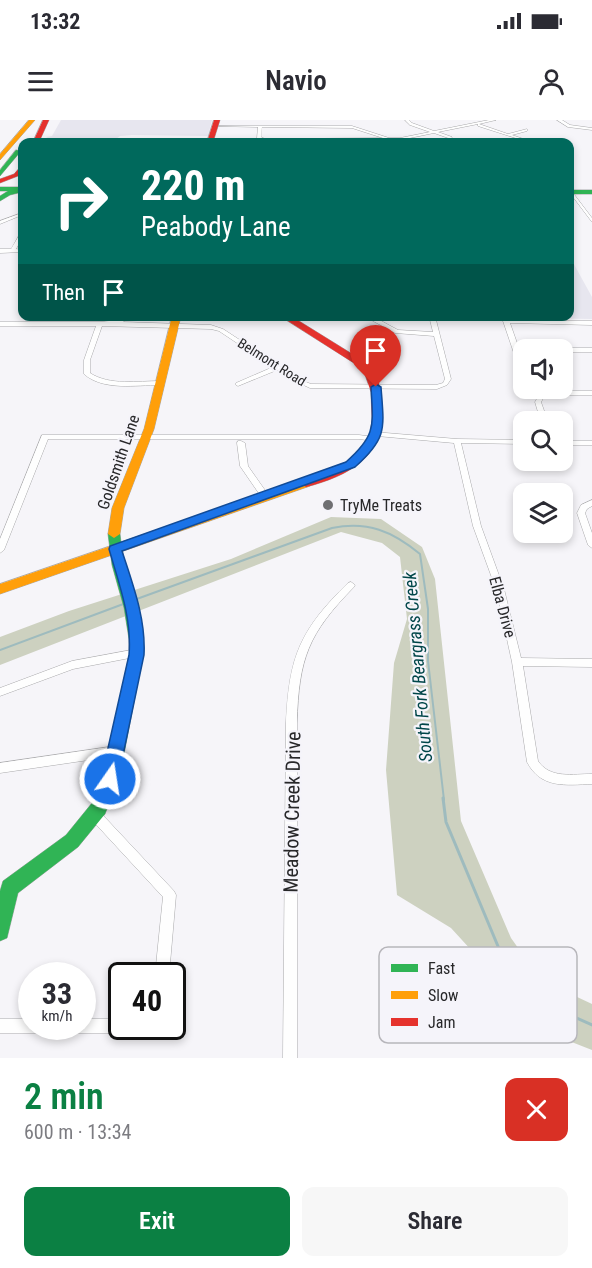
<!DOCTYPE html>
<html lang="en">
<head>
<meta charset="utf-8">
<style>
	body { margin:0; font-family:"Roboto Condensed",sans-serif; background:#f7f7f7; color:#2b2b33; height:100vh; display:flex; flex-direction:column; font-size:22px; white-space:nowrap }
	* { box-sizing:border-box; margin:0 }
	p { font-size:20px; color:#7c7c81 }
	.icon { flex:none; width:33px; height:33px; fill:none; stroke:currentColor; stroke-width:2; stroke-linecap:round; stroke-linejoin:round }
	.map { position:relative; height:938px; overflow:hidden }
	.sheet { display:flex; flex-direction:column; background:#fff; flex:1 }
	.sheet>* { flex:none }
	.top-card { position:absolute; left:18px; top:18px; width:556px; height:183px; border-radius:12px; box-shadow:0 3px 9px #0003; background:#00695c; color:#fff; overflow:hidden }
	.buttons { position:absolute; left:513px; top:219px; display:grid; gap:12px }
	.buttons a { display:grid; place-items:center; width:60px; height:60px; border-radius:12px; background:#fff; box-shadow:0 3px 9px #0003; font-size:30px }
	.speed { position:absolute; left:18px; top:842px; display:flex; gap:12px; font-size:30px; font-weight:700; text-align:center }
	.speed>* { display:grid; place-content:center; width:78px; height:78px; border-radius:50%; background:#fff; box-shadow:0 3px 9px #0003; line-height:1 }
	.speed small { font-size:15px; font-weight:400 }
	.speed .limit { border:3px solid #111; border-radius:9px; background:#fff; color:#111 }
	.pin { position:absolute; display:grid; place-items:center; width:51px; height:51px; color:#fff; margin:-62px -26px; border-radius:50% 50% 50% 0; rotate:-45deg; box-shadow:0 0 6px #0007 }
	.pin .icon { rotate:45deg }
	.me { position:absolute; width:66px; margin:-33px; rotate:13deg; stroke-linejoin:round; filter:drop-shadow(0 0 4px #0008) }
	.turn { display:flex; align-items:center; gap:21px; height:126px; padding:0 24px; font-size:27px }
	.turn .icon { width:78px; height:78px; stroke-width:2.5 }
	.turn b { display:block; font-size:42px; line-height:51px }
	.then { display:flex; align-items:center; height:57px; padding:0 24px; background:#0003; gap:12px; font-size:22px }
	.round { display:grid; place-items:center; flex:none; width:63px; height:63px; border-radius:12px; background:#f7f7f7 }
	.head { display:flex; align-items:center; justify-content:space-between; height:102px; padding:0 24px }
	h1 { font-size:36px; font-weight:600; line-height:45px; color:#0b8043 }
	.primary-button { display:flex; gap:12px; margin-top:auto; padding:12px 24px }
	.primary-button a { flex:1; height:69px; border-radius:12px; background:#0b8043; color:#fff; font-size:24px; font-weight:600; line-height:69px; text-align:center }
	.primary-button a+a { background:#f7f7f7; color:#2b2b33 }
	.status { display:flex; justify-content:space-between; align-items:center; height:42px; padding:0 30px; background:#fff; direction:ltr }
	.status svg { height:16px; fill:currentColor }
	header { display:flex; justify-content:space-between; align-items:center; height:78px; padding:0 24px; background:#fff; font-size:27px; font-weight:600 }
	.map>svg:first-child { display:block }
	.built { fill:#e7e6ef }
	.forest { fill:#cdd1c0 }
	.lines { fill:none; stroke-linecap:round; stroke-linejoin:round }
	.stream-far1 { stroke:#9ebbbe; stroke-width:2 }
	.stream { stroke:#9ebbbe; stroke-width:3 }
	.street-casing { stroke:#a9a9ab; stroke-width:1 }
	.fast-casing { stroke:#a9a9ab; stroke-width:1 }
	.slow-casing { stroke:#a9a9ab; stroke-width:1 }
	.jam-casing { stroke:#a9a9ab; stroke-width:1 }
	.street { fill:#fefefe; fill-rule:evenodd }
	.fast { fill:#30b455; fill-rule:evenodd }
	.slow { fill:#ff9f0a; fill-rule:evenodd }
	.jam { fill:#e5322d; fill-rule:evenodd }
	.route { fill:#1a73e8; stroke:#114b97; stroke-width:1.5 }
	.poi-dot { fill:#6f6f72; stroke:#f5f4fa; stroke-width:2 }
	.labels { text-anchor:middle; stroke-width:4.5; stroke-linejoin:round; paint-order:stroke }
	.far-street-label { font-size:14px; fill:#272729; stroke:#f5f4fa }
	.street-label { font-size:16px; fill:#272729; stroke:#f5f4fa }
	.poi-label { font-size:16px; fill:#272729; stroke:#f5f4fa; text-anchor:start }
	.water-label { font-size:18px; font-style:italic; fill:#004649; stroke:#f5f4fa }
	.near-street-label { font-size:20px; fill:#272729; stroke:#f5f4fa }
	.key { fill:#f5f4fa; stroke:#b7b6bb; stroke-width:1.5 }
	.key-label { font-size:16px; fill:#272729 }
</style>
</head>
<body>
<div class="status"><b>13:32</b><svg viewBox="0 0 49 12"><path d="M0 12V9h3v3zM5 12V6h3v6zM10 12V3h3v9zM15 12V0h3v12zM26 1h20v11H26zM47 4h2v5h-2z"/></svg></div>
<header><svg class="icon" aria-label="menu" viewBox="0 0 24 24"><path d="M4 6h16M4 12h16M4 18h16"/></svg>Navio<svg class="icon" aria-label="person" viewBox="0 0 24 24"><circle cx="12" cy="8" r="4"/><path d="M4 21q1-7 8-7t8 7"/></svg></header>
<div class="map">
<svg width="592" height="938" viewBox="0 0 592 938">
	<rect width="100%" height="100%" fill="#f6f5f9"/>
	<path class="built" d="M61,0H212L208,16L132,15L120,16L112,22H49L51,20L46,17L52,16Z
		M570,137L592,177V199L463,197L570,196Z"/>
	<path class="forest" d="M331,397L381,399L422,427L435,459L461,701L511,818L541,860L592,884V930L546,912L451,808L397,775L386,650L394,543L407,499L400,437L382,423L341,412L0,545V517L69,491L231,439Z"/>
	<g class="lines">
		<path class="stream-far1" d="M134,480L332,408C368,401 392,411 420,434L428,489V541L444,680
			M0,530L126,483"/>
		<path class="stream" d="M443,678L446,702L505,843L530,877L592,905"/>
		<g class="street-casing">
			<path id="street" d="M405,0H409L412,3L434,11L489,0H496L479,4L508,14L527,9V11L512,15L532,22H528L478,6V4L438,12L452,17L451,19L434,13L400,20L265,21L257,18L258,7L213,6H352L389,18H400L430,12L410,5ZM262,7L352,8L383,18L265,19L261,17Z
				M557,0H562L570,5L592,8V10L568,7Z
				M570,69L592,98V102L570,73Z
				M22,93V95L0,104V101Z
				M20,114H22V118L16,129L22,130V132L0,133V129H11Z
				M123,196H130L123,202L211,205L223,209L301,260L311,264L436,265L443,263L445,259L434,216L395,213L364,196H372L398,210L433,212L429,196H435L451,259L447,265L437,269L310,268L297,262L277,250L238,266L236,265V263L273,247L219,211L211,209L102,206L90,240V253C110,266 138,261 160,261L163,263L160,265C136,265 103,271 84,254V240L96,206H0V202H100L118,200Z
				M504,200L592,201V205L510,203L524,243V250H522L519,248L503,201Z
				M562,228H592V232H562V230H559Z
				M550,271H592V275H551L544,277L541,282L548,302H541L535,282L539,275Z
				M374,312L457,319L524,320V324L461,323L481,406L504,469L521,538L592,539V547L523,546L538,641C550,659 573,654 592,654V664C566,665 541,669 527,642L512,542L496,469L473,406L454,323L377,316H374Z
				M42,315H359L374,317L378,319L374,321L359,319H48L4,430L0,433V419Z
				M238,321H241L245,323L248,346L269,376L268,378H262L240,346L237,323Z
				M562,321H592V325H562Z
				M592,380V386L587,389L585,393L592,413V428L588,425L577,393L581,385Z
				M351,462L355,465L354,467C308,514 299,538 297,603V938H283L286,603C289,536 300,510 348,463Z
				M137,529L140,530L142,533L140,536L73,549L0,576V568L72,541Z
				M116,626L120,628L121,631L120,634L116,636L0,653V643Z
				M95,690L99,691L174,771L176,775L169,855H155L163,777L91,699L89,695L91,691Z
				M0,899H32V906H82V899H122V906H164L162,911L157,913H0Z"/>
		</g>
		<g class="fast-casing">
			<path id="fast" d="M16,30L21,31L0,56V50Z
				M0,67H22V72L10,75L0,81V76L8,71H0Z
				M570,70H592V74H570Z
				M114,410L120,414C124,456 144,493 143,535L120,655L105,694L78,727L18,773L7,818L0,821V771L3,761L66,715L92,683L104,655L129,535V519L124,488L112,445L108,414Z"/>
		</g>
		<g class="slow-casing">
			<path id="slow" d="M29,0H35L0,40V34Z
				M172,196H181L154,309L124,388L120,414L114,418L108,414L112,388L144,309Z
				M306,359L312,363L310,366L0,474V464Z"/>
		</g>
		<g class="jam-casing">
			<path id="jam" d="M43,0H49L39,22H33Z
				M214,0H220L213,22H207Z
				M22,45V51L18,56L0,63V59L14,54Z
				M280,196H291L370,245C379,257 381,270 382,284C386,336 351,355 306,367L300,363L302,360L346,342L364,326L370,315L372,300L371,272L363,249Z"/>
		</g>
		<use href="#street" class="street"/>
		<use href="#fast" class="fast"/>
		<use href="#slow" class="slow"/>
		<use href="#jam" class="jam"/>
	</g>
	<path class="route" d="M376,264L381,267C384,308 388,318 355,347L122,431C133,465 146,499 144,535L118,659L116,665L110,667L103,665L101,659L129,535C132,498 119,464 109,429L110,426L346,342C377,315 373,305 371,267Z"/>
	<circle class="poi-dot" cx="328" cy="385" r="6"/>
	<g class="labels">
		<g class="far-street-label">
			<text transform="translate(272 242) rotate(32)" y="5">Belmont Road</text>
		</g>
		<g class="street-label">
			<text transform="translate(118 342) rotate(-71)" y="6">Goldsmith Lane</text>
			<text transform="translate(503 487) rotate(75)" y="6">Elba Drive</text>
		</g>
		<g class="poi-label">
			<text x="340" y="391">TryMe Treats</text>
		</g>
		<g class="water-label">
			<text transform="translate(418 547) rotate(-95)" y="6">South Fork Beargrass Creek</text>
		</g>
		<g class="near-street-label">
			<text transform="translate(292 692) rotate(-89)" y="7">Meadow Creek Drive</text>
		</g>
	</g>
	<rect x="379" y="827" width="198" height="96" rx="9" class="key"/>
	<rect x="391" y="844" width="27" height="8" fill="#30b455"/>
	<rect x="391" y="871" width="27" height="8" fill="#ff9f0a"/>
	<rect x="391" y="898" width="27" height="8" fill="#e5322d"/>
	<g class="key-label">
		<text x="428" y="854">Fast</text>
		<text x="428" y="881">Slow</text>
		<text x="428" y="908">Jam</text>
	</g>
</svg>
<div class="buttons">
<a><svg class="icon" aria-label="sound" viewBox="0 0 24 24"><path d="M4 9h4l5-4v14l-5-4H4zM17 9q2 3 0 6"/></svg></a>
<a><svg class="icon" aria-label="search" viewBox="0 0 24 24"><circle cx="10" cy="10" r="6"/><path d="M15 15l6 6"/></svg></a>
<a><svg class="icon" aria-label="layers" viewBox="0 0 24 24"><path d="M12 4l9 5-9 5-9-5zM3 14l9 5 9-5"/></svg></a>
</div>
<div class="speed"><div>33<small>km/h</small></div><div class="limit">40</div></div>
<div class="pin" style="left:376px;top:267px;background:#d93025"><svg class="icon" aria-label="arrive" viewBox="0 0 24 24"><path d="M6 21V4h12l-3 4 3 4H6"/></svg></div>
<svg class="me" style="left:110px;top:659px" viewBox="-20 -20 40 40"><circle r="17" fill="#1a73e8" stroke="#fff" stroke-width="3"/><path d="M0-11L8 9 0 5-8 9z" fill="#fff"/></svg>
<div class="top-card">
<div class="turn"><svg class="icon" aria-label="right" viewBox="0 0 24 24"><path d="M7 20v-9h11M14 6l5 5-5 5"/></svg><div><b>220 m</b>Peabody Lane</div></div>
<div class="then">Then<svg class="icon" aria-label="arrive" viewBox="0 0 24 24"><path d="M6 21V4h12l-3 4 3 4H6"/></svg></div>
</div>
</div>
<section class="sheet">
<div class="head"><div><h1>2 min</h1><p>600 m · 13:34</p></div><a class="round" style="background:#d93025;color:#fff"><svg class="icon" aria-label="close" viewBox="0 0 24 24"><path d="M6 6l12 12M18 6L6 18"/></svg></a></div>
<div class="primary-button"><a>Exit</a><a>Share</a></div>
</section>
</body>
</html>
